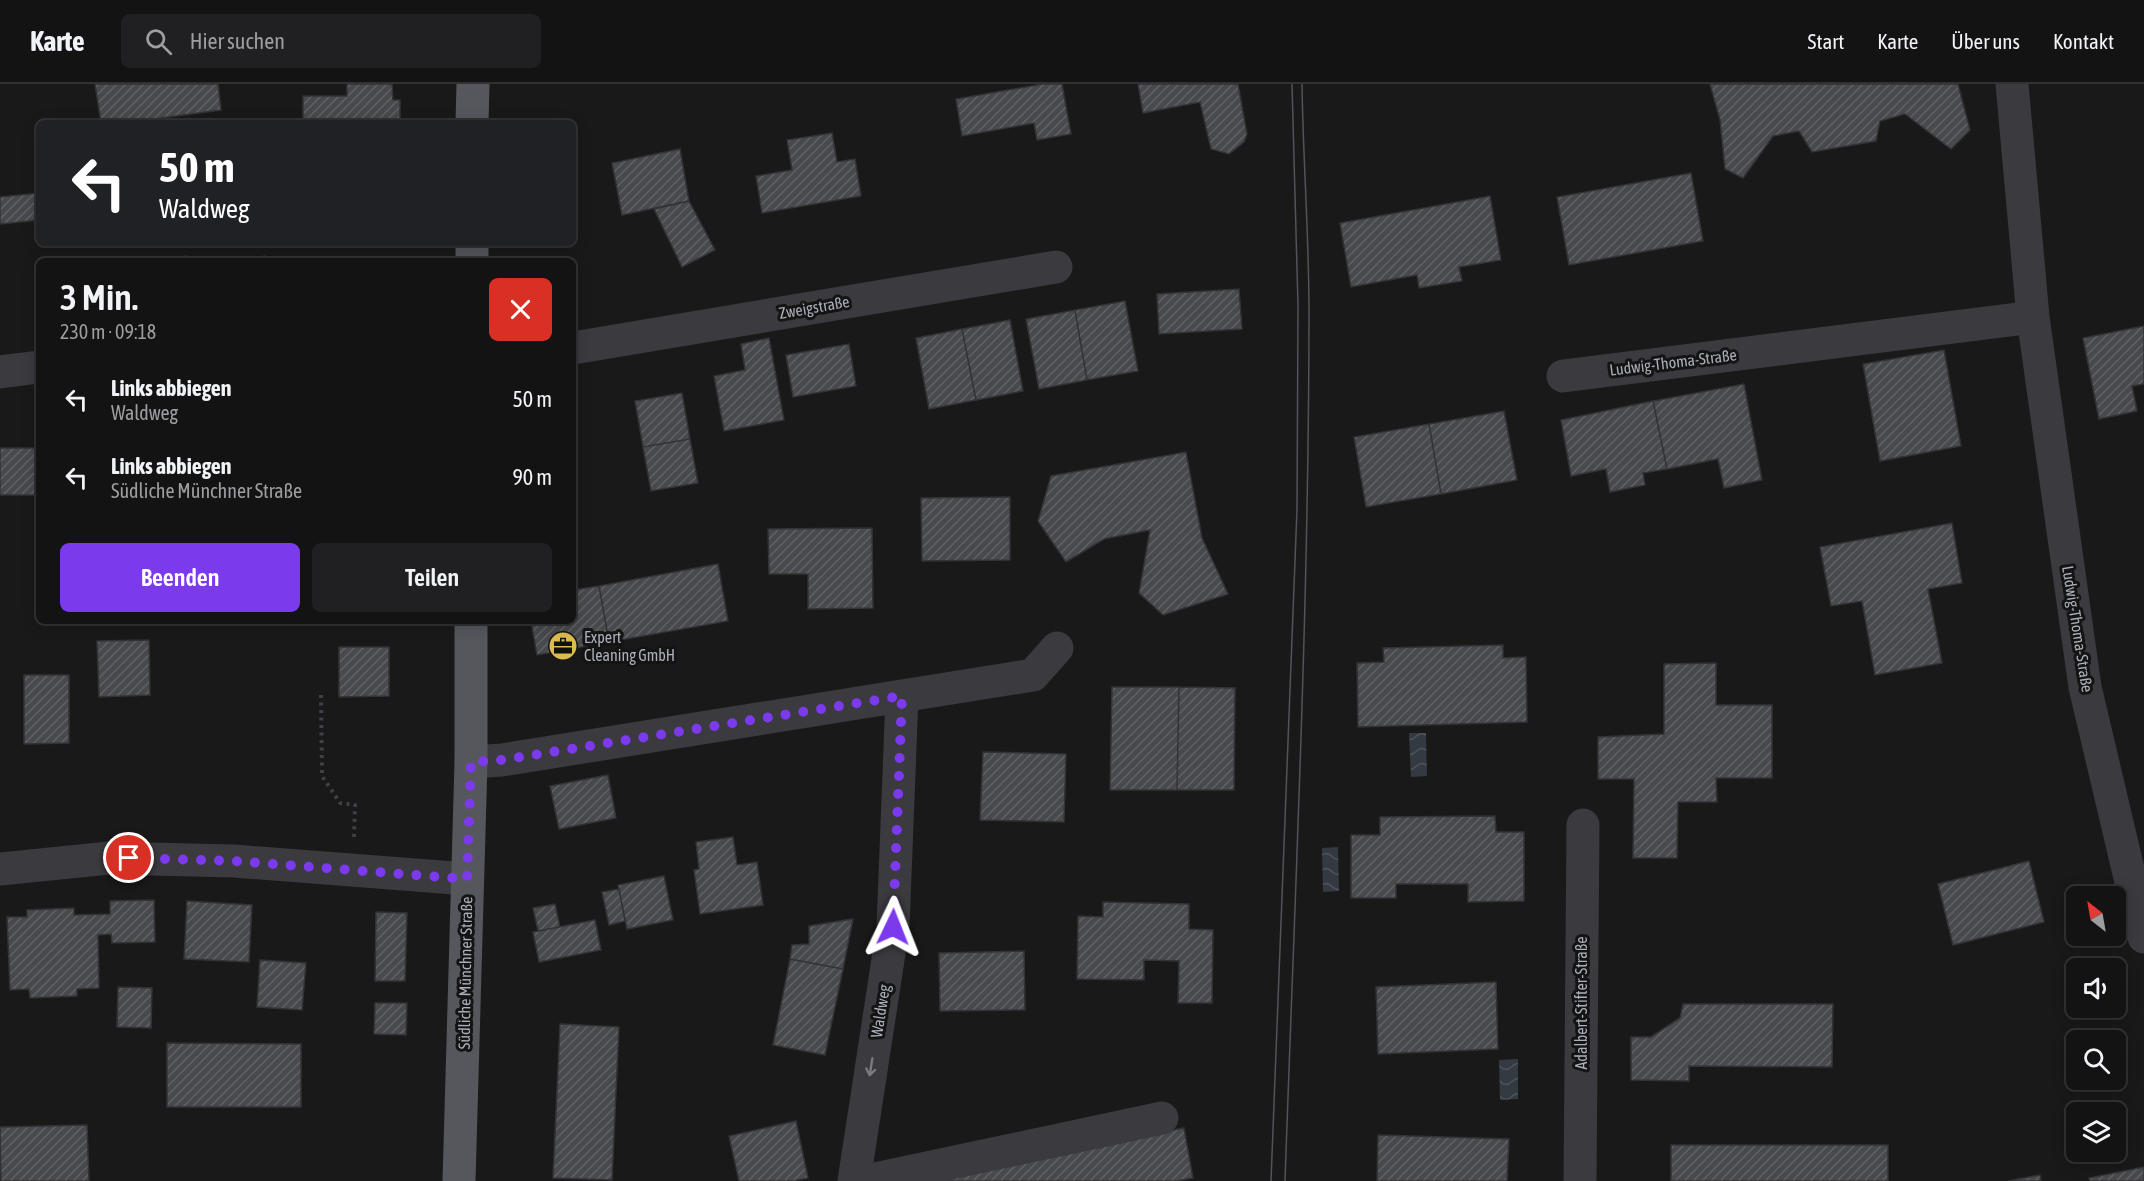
<!DOCTYPE html>
<html lang="de">
<head>
<meta charset="utf-8">
<style>
	body { margin:0; font-family:"Asap Condensed",sans-serif; background:#202022; color:#f1f3f6; height:100vh; display:flex; flex-direction:column; font-size:22px; white-space:nowrap }
	* { box-sizing:border-box; margin:0 }
	p { font-size:20px; color:#9d9ea0 }
	.icon { flex:none; width:33px; height:33px; fill:none; stroke:currentColor; stroke-width:2; stroke-linecap:round; stroke-linejoin:round }
	.map { position:relative; flex:1; overflow:hidden }
	.sheet { position:absolute; left:36px; top:174px; width:540px; height:366px; display:flex; flex-direction:column; background:#131314; border-radius:9px; box-shadow:0 3px 15px #0003,0 0 0 2px #323234 }
	.sheet>* { flex:none }
	.guide { position:absolute; left:36px; top:36px; width:540px; height:126px; border-radius:9px; box-shadow:0 3px 15px #0003,0 0 0 2px #323234; background:#202124; color:#fff; overflow:hidden }
	.needle { width:39px; rotate:329deg }
	.buttons { position:absolute; left:2066px; top:802px; display:grid; gap:12px }
	.buttons a { display:grid; place-items:center; width:60px; height:60px; border-radius:9px; background:#131314; box-shadow:0 3px 15px #0003,0 0 0 2px #323234; font-size:30px }
	.pin { position:absolute; display:grid; place-items:center; width:51px; height:51px; color:#fff; margin:-26px; border:3px solid #fff; border-radius:50%; box-shadow:0 2px 6px #0007 }
	.me { position:absolute; width:66px; margin:-33px; rotate:2deg; stroke-linejoin:round; filter:drop-shadow(0 0 4px #0008) }
	.turn { display:flex; align-items:center; gap:21px; height:126px; padding:0 24px; font-size:27px }
	.turn .icon { width:78px; height:78px; stroke-width:2.5 }
	.turn b { display:block; font-size:42px; line-height:51px }
	.round { display:grid; place-items:center; flex:none; width:63px; height:63px; border-radius:9px; background:#202022 }
	.overview { display:flex; align-items:center; justify-content:space-between; height:102px; padding:0 24px }
	h1 { font-size:36px; font-weight:600; line-height:45px }
	.cta { display:flex; gap:12px; margin-top:auto; padding:12px 24px }
	.cta a { flex:1; height:69px; border-radius:9px; background:#7c3aed; color:#fff; font-size:24px; font-weight:600; line-height:69px; text-align:center }
	.cta a+a { background:#202022; color:#f1f3f6 }
	ul { padding:0; list-style:none }
	li { display:flex; align-items:center; gap:18px; height:78px; padding:0 24px }
	li div { flex:1 }
	li b { display:block; font-size:22px }
	li em { font-style:normal }
	header { display:flex; align-items:center; gap:36px; box-sizing:border-box; height:84px; padding:0 30px; background:#131314; border-bottom:2px solid #323234 }
	header strong { font-size:28px }
	nav { display:flex; gap:33px; margin-inline-start:auto; font-size:21px }
	.search { width:420px; height:54px; background:#202022; display:flex; align-items:center; gap:15px; box-sizing:border-box; padding:0 21px; border-radius:9px; color:#9d9ea0; font-size:22px }
	.map>svg:first-child { display:block }
	.water { fill:url(#water-waves) }
	.building { fill:url(#building-hatch); stroke:#333336; stroke-width:1.5 }
	.lines { fill:none; stroke-linecap:round; stroke-linejoin:round }
	.path { stroke:#404146; stroke-width:4; stroke-dasharray:3 4.5; stroke-linecap:butt }
	.minor { stroke:#3a3a3f; stroke-width:33 }
	.major { stroke:#56575d; stroke-width:33 }
	.tram { stroke:#535459; stroke-width:1.5 }
	.oneway { stroke:#797a82 }
	.route { stroke:#7c3aed; stroke-width:10; stroke-dasharray:0 18 }
	.labels { text-anchor:middle; stroke-width:6; stroke-linejoin:round; paint-order:stroke }
	.street-label { font-size:16px; fill:#acafb8; stroke:#141415 }
	.poi-label { font-size:16px; fill:#acafb8; stroke:#141415; text-anchor:start }
</style>
</head>
<body>
<header>
<strong>Karte</strong>
<div class="search"><svg class="icon" aria-label="search" viewBox="0 0 24 24"><circle cx="10" cy="10" r="6"/><path d="M15 15l6 6"/></svg>Hier suchen</div>
<nav><a>Start</a><a>Karte</a><a>Über uns</a><a>Kontakt</a></nav>
</header>
<div class="map">
<svg width="2144" height="1097" viewBox="0 0 2144 1097">
	<defs>
		<pattern id="water-waves" width="16" height="10" patternUnits="userSpaceOnUse" patternTransform="scale(1.5)"><rect width="16" height="10" fill="#343a42"/><path d="M0 5q4-4 8 0t8 0" fill="none" stroke="#4f545b"/></pattern>
		<pattern id="building-hatch" width="6" height="6" patternUnits="userSpaceOnUse" patternTransform="scale(1.5)"><rect width="6" height="6" fill="#48494c"/><path d="M-1 1l2-2M0 6l6-6M5 7l2-2" fill="none" stroke="#606164"/></pattern>
	</defs>
	<rect width="100%" height="100%" fill="#19191a"/>
	<path class="water" d="M1409,649H1426L1427,692L1411,693Z
		M1338,763L1339,807L1323,808L1322,764Z
		M1518,975V1015L1500,1016L1499,976Z"/>
	<path class="building" d="M95,0H218L221,26L124,39H101Z
		M347,0H392L393,16H400V39H303V12H347Z
		M1043,0H1062L1071,50L1037,56L1034,39L962,52L956,15Z
		M1138,0H1238L1247,50L1244,58L1229,70L1211,65L1200,18L1143,29Z
		M1710,0H1958L1970,46L1951,65L1905,30L1880,37L1876,57L1812,68L1799,47L1773,52L1743,94L1725,85L1720,36Z
		M832,49L837,78L855,75L861,112L762,129L756,92L792,86L787,56Z
		M680,65L689,117L622,131L612,79Z
		M1691,89L1703,157L1569,181L1557,113Z
		M39,109V136L0,140V113Z
		M1490,112L1501,176L1459,183L1462,197L1419,204L1417,191L1351,203L1340,139Z
		M689,117L715,166L682,183L654,125Z
		M186,172L187,177H148Z
		M265,172L266,177H232Z
		M1239,205L1242,245L1159,250L1157,210Z
		M1125,217L1138,287L1087,296L1075,226Z
		M1075,226L1087,296L1039,305L1026,235Z
		M1010,236L1023,307L976,316L962,245Z
		M2144,242V300L2132,302L2137,327L2099,335L2083,254Z
		M962,245L976,316L929,325L916,254Z
		M769,254L784,336L724,347L714,292L745,286L741,260Z
		M849,260L856,302L793,313L786,271Z
		M1944,266L1961,362L1880,377L1863,280Z
		M1744,300L1762,396L1724,404L1718,375L1667,385L1653,317Z
		M682,309L690,355L643,363L635,317Z
		M1653,317L1667,385L1643,389L1645,401L1610,408L1606,385L1571,392L1561,336Z
		M1504,327L1517,396L1441,410L1429,340Z
		M1429,340L1441,410L1366,423L1354,353Z
		M690,355L698,399L651,407L643,363Z
		M0,364H38V411H0Z
		M1186,368L1202,454L1228,510L1163,531L1139,509L1150,446L1104,455L1066,478L1038,437L1051,392Z
		M1010,413V476L922,477L921,414Z
		M1952,439L1962,499L1928,505L1942,579L1875,591L1862,517L1831,522L1820,463Z
		M872,444L873,524L808,525V490H769L768,445Z
		M718,480L728,537L609,558L599,502Z
		M599,502L609,558L537,571L531,537H573V506Z
		M149,556L150,611L99,613L97,557Z
		M1503,561V574L1526,573L1527,638L1358,643L1357,579L1384,578L1383,564Z
		M339,563H389V612L339,613Z
		M1716,579V621H1772V694H1716L1717,718H1678L1677,774H1633L1634,695H1598V653L1664,650V580Z
		M24,591H69V659L24,660Z
		M1112,603H1179L1177,706H1110Z
		M1179,603L1235,604L1234,706H1177Z
		M983,668L1066,670L1064,738L980,736Z
		M608,691L616,734L559,745L550,702Z
		M1495,732L1496,748H1524V817L1468,818V800H1396V814H1351V751H1380V733Z
		M733,753L737,781L757,778L763,821L700,830L694,786L699,785L696,758Z
		M2029,777L2044,838L1953,861L1938,800Z
		M664,792L673,836L627,845L618,801Z
		M619,805L625,837L609,841L602,808Z
		M154,816L155,858L112,859L111,850L98,851L99,904L77,905V912L30,914L29,905L10,906L7,833H27V826L74,824V831L110,830V817Z
		M187,817L252,821L249,878L184,875Z
		M1103,818L1189,820V845L1213,846L1212,919H1178L1179,877L1144,876V896L1077,895L1078,832L1103,833Z
		M555,820L560,843L538,847L533,824Z
		M376,828L407,829L405,897H375Z
		M853,835L843,885L790,875L792,861L809,860V842Z
		M595,836L601,866L539,878L533,848Z
		M1024,867L1025,926L940,927L939,869Z
		M790,875L843,885L825,971L773,961Z
		M260,876L306,879L302,926L257,923Z
		M1496,898L1498,965L1378,970L1376,903Z
		M118,903L152,904L151,944L117,943Z
		M375,919H407L406,951L374,950Z
		M1683,920H1833L1832,983L1689,982V997L1631,996V953H1651L1680,934Z
		M560,940L619,943L612,1096L553,1094Z
		M167,959L301,960V1023H167Z
		M796,1037L808,1094L793,1097H739L729,1052Z
		M87,1041L89,1097H1L0,1043Z
		M1184,1044L1193,1094L1176,1097H946L944,1090Z
		M1378,1051L1509,1055L1507,1097H1377Z
		M1671,1061H1888V1097H1671Z
		M2144,1083V1097H2090L2089,1094Z
		M2040,1091L2041,1097H2008Z"/>
	<g class="lines">
		<path class="path" d="M321,611L322,692L340,719L355,721L354,753"/>
		<path class="minor" d="M2012,0L2033,233L2085,603L2144,853
			M573,264L1056,183
			M0,288L39,283
			M1563,292L2033,233
			M471,678L502,676L1033,591L1057,564
			M0,785L109,774L234,777L467,795
			M854,1097L893,843L902,612
			M866,1097L1162,1034
			M1580,1097L1583,741"/>
		<path class="major" d="M472,39L473,0
			M472,177V159
			M459,1097L471,678V537"/>
		<path class="tram" d="M1271,1097L1297,425L1298,222L1292,0
			M1285,1097C1295,807 1309,517 1309,226C1309,151 1303,75 1302,0"/>
	</g>
	<defs><path id="oneway-shaft" d="M-6 0H5M1.5-3L5.5 0L1.5 3" fill="none" stroke-width="1.6" stroke-linecap="round" stroke-linejoin="round" transform="scale(1.5)"/></defs>
	<use class="oneway" href="#oneway-shaft" transform="translate(871 983) rotate(99)"/>
	<g class="lines">
		<path class="route" d="M129,774L234,777L467,795L471,678L502,676L902,612L893,843"/>
	</g>
	<defs>
		<g id="office-disc" transform="scale(1.5)"><circle r="9.5" fill="#dcbb4f" stroke="#141415"/><path d="M-6-3h4V-5.5h4V-3h4V5H-6ZM-1-4.5V-3h2v-1.5ZM-6 0V1H6V0Z" fill="#111"/></g>
	</defs>
	<g fill-rule="evenodd">
		<use href="#office-disc" x="563" y="562"/>
	</g>
	<g class="labels">
		<g class="street-label">
			<text transform="translate(814 223) rotate(-10)" y="6">Zweigstraße</text>
			<text transform="translate(1673 278) rotate(-7)" y="6">Ludwig-Thoma-Straße</text>
			<text transform="translate(2078 545) rotate(81)" y="6">Ludwig-Thoma-Straße</text>
			<text transform="translate(465 889) rotate(-89)" y="6">Südliche Münchner Straße</text>
			<text transform="translate(1581 919) rotate(-90)" y="6">Adalbert-Stifter-Straße</text>
			<text transform="translate(880 927) rotate(-81)" y="6">Waldweg</text>
		</g>
		<g class="poi-label">
			<text x="584" y="559">Expert<tspan x="584" dy="18">Cleaning GmbH</tspan></text>
		</g>
	</g>
</svg>
<div class="buttons">
<a><svg class="needle" viewBox="-14 -14 28 28"><path d="M0-13l5 13h-10z" fill="#e53935"/><path d="M0 13l5-13h-10z" fill="#9d9ea0"/></svg></a>
<a><svg class="icon" aria-label="sound" viewBox="0 0 24 24"><path d="M4 9h4l5-4v14l-5-4H4zM17 9q2 3 0 6"/></svg></a>
<a><svg class="icon" aria-label="search" viewBox="0 0 24 24"><circle cx="10" cy="10" r="6"/><path d="M15 15l6 6"/></svg></a>
<a><svg class="icon" aria-label="layers" viewBox="0 0 24 24"><path d="M12 4l9 5-9 5-9-5zM3 14l9 5 9-5"/></svg></a>
</div>
<div class="pin" style="left:129px;top:774px;background:#d93025"><svg class="icon" aria-label="arrive" viewBox="0 0 24 24"><path d="M6 21V4h12l-3 4 3 4H6"/></svg></div>
<svg class="me" style="left:893px;top:843px" viewBox="-20 -20 40 40"><path d="M0-17L14 15 0 8-14 15z" fill="#7c3aed" stroke="#fff" stroke-width="4"/></svg>
<div class="guide">
<div class="turn"><svg class="icon" aria-label="left" viewBox="0 0 24 24"><path d="M17 20v-9H6M10 6l-5 5 5 5"/></svg><div><b>50 m</b>Waldweg</div></div>
</div>
<section class="sheet">
<div class="overview"><div><h1>3 Min.</h1><p>230 m · 09:18</p></div><a class="round" style="background:#d93025;color:#fff"><svg class="icon" aria-label="close" viewBox="0 0 24 24"><path d="M6 6l12 12M18 6L6 18"/></svg></a></div>
<ul>
<li><svg class="icon" aria-label="left" viewBox="0 0 24 24"><path d="M17 20v-9H6M10 6l-5 5 5 5"/></svg><div><b>Links abbiegen</b><p>Waldweg</p></div><em>50 m</em></li>
<li><svg class="icon" aria-label="left" viewBox="0 0 24 24"><path d="M17 20v-9H6M10 6l-5 5 5 5"/></svg><div><b>Links abbiegen</b><p>Südliche Münchner Straße</p></div><em>90 m</em></li>
</ul>
<div class="cta"><a>Beenden</a><a>Teilen</a></div>
</section>
</div>
</body>
</html>
